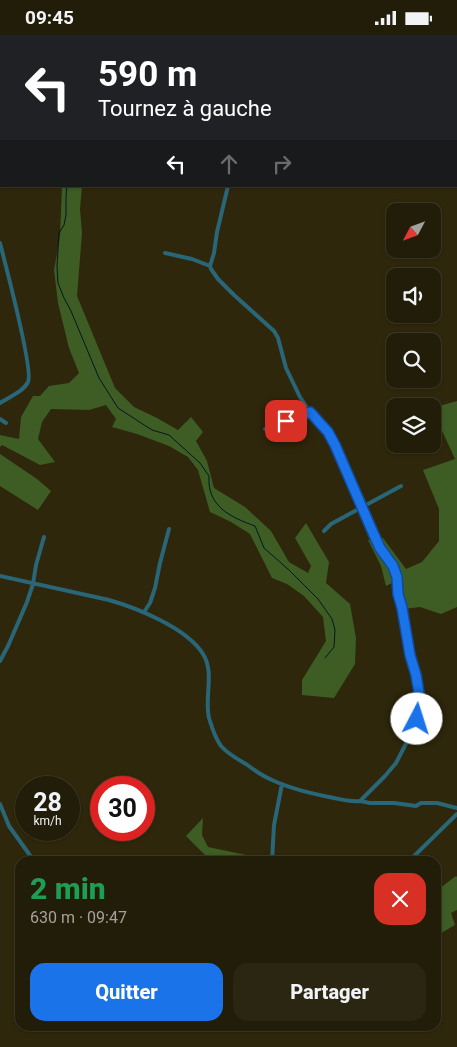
<!DOCTYPE html>
<html lang="fr">
<head>
<meta charset="utf-8">
<style>
	body { margin:0; font-family:Roboto,sans-serif; background:#2a2612; color:#f1f3f6; height:100vh; display:flex; flex-direction:column; font-size:19px; white-space:nowrap }
	* { box-sizing:border-box; margin:0 }
	p { font-size:16px; color:#a2a29c }
	.icon { flex:none; width:28px; height:28px; fill:none; stroke:currentColor; stroke-width:2; stroke-linecap:round; stroke-linejoin:round }
	.map { position:relative; flex:1; overflow:hidden }
	.panel { position:absolute; left:15px; top:821px; width:426px; height:175px; display:flex; flex-direction:column; background:#221d08; border-radius:15px; box-shadow:0 1px 4px #0004,0 0 0 1px #3f3b29 }
	.panel>* { flex:none }
	.banner { position:absolute; left:0px; top:0px; width:458px; height:152px; box-shadow:0 1px 4px #0004,0 0 0 1px #3f3b29; background:#202124; color:#fff; overflow:hidden }
	.needle { width:32px; rotate:229deg }
	.fabs { position:absolute; left:386px; top:168px; display:grid; gap:10px }
	.fabs a { display:grid; place-items:center; width:55px; height:55px; border-radius:10px; background:#221d08; box-shadow:0 1px 4px #0004,0 0 0 1px #3f3b29; font-size:25px }
	.speed { position:absolute; left:15px; top:741px; display:flex; gap:10px; font-size:25px; font-weight:700; text-align:center }
	.speed>* { display:grid; place-content:center; width:65px; height:65px; border-radius:50%; background:#221d08; box-shadow:0 1px 4px #0004,0 0 0 1px #3f3b29; line-height:1 }
	.speed small { font-size:12px; font-weight:400 }
	.speed .limit { border:8px solid #d22; background:#fff; color:#111 }
	.pin { position:absolute; display:grid; place-items:center; width:42px; height:42px; color:#fff; margin:-21px; border-radius:10px; box-shadow:0 2px 8px #0006 }
	.me { position:absolute; width:55px; margin:-28px; rotate:5deg; stroke-linejoin:round; filter:drop-shadow(0 0 4px #0008) }
	.turn { display:flex; align-items:center; gap:18px; height:105px; padding:0 15px; font-size:22px }
	.turn .icon { width:65px; height:65px; stroke-width:2.5 }
	.turn b { display:block; font-size:35px; line-height:42px }
	.lanes { display:flex; align-items:center; height:48px; padding:0 15px; background:#0003; justify-content:center; gap:25px; direction:ltr }
	.lanes .off { opacity:.35 }
	.round { display:grid; place-items:center; flex:none; width:52px; height:52px; border-radius:15px; background:#2a2612 }
	.overview { display:flex; align-items:center; justify-content:space-between; height:85px; padding:0 15px }
	h1 { font-size:30px; font-weight:800; line-height:38px; color:#1e9e55 }
	.primary-button { display:flex; gap:10px; margin-top:auto; padding:10px 15px }
	.primary-button a { flex:1; height:58px; border-radius:15px; background:#1a73e8; color:#fff; font-size:20px; font-weight:800; line-height:58px; text-align:center }
	.primary-button a+a { background:#2a2612; color:#f1f3f6 }
	.status { display:flex; justify-content:space-between; align-items:center; height:35px; padding:0 25px; background:#221d08; direction:ltr }
	.status svg { height:14px; fill:currentColor }
	.map>svg:first-child { display:block }
	.forest { fill:#3d5d24 }
	.lines { fill:none; stroke-linecap:round; stroke-linejoin:round }
	.stream { stroke:#011822; stroke-width:1 }
	.street { stroke:#286678; stroke-width:4 }
	.route-casing { stroke:#114b97; stroke-width:12 }
	.route { stroke:#1a73e8; stroke-width:9 }
</style>
</head>
<body>
<div class="status"><b>09:45</b><svg viewBox="0 0 49 12"><path d="M0 12V9h3v3zM5 12V6h3v6zM10 12V3h3v9zM15 12V0h3v12zM26 1h20v11H26zM47 4h2v5h-2z"/></svg></div>
<div class="map">
<svg width="457" height="1012" viewBox="0 0 457 1012">
	<rect width="100%" height="100%" fill="#2e270b"/>
	<path class="forest" d="M62,151H82L80,174L82,198L77,261L115,353L134,372L157,383L178,395L191,382L203,397L196,406L207,426L214,453L245,472L271,496L289,527L308,538L311,531L295,503L306,488L329,527L326,548L350,569L356,603L355,629L334,663L302,660V645L326,606L323,582L304,561L287,549L272,543L250,499L231,487L210,477L198,435L188,422L169,411L137,399L112,392L116,384L106,370L89,375L51,374L42,387L38,404L55,427L40,430L2,410L0,412V400L19,404L21,382L33,361H40L49,351L69,348L79,338L69,313L58,268L54,235L60,201Z
		M457,366V572L441,579L420,572L404,574L400,544L386,551L381,531L368,505L383,503L406,534L422,527L439,506V474L423,435L455,424L433,376L432,373Z
		M0,419L37,444L51,456L38,475L0,451Z
		M203,783L202,800L208,812L276,826H225L207,822L186,801Z
		M456,841L457,842V875L451,878L455,890L436,901V880L439,878L436,873V856Z"/>
	<g class="lines">
		<path class="stream" d="M72,1V0
			M67,151L66,161V180L64,190L59,198L57,231L58,248L64,263L71,276L99,343L118,373L152,395L169,400L200,428L209,441C207,471 230,482 255,491L264,513L289,535L318,564L332,584L335,595L334,612L325,623"/>
		<path class="street" d="M124,0L126,1
			M171,0L173,1
			M337,0L339,1
			M159,1L160,0
			M292,1L293,0
			M456,77H457
			M0,208C5,228 34,336 28,347C23,357 9,362 0,368
			M165,218L192,224L210,231
			M0,384L6,388
			M265,394L310,377
			M324,496L331,489L401,451
			M0,541L109,565C137,573 187,593 203,619C215,638 204,662 209,683C212,693 215,703 221,711C228,719 237,724 246,729C254,735 262,741 272,745C291,754 313,759 334,763C343,765 351,767 360,766L385,741L396,728L412,697L418,676L419,658L417,649L410,620L402,573L398,559L397,542L393,531L380,513L374,500L333,406L328,397L310,377L300,362L286,333L278,303L274,296L234,260L218,244L211,234L210,231L214,218L217,197L228,151
			M144,577L150,568L155,553L160,528L169,494
			M0,626L8,611L27,567L33,549L36,530L44,502
			M360,766L370,768H394L416,771L421,768H437L457,773
			M0,769L9,791L34,826
			M272,826L274,790L282,749
			M409,826L457,779"/>
	</g>
	<g class="lines">
		<g class="route-casing">
			<path id="route" d="M286,386L310,377L328,397L335,410L374,500L380,513L393,531L397,542L398,559L402,573L410,620L416,640L419,658L418,676L417,684"/>
		</g>
		<use href="#route" class="route"/>
	</g>
</svg>
<div class="fabs">
<a><svg class="needle" viewBox="-14 -14 28 28"><path d="M0-13l5 13h-10z" fill="#e53935"/><path d="M0 13l5-13h-10z" fill="#a2a29c"/></svg></a>
<a><svg class="icon" aria-label="sound" viewBox="0 0 24 24"><path d="M4 9h4l5-4v14l-5-4H4zM17 9q2 3 0 6"/></svg></a>
<a><svg class="icon" aria-label="search" viewBox="0 0 24 24"><circle cx="10" cy="10" r="6"/><path d="M15 15l6 6"/></svg></a>
<a><svg class="icon" aria-label="layers" viewBox="0 0 24 24"><path d="M12 4l9 5-9 5-9-5zM3 14l9 5 9-5"/></svg></a>
</div>
<div class="speed"><div>28<small>km/h</small></div><div class="limit">30</div></div>
<div class="pin" style="left:286px;top:386px;background:#d93025"><svg class="icon" aria-label="arrive" viewBox="0 0 24 24"><path d="M6 21V4h12l-3 4 3 4H6"/></svg></div>
<svg class="me" style="left:417px;top:684px" viewBox="-20 -20 40 40"><circle r="19" fill="#fff"/><path d="M0-13L10 11 0 6-10 11z" fill="#1a73e8"/></svg>
<div class="banner">
<div class="turn"><svg class="icon" aria-label="left" viewBox="0 0 24 24"><path d="M17 20v-9H6M10 6l-5 5 5 5"/></svg><div><b>590 m</b>Tournez à gauche</div></div>
<div class="lanes"><svg class="icon" aria-label="left" viewBox="0 0 24 24"><path d="M17 20v-9H6M10 6l-5 5 5 5"/></svg><svg class="icon off" aria-label="ahead" viewBox="0 0 24 24"><path d="M12 20V5M6 11l6-6 6 6"/></svg><svg class="icon off" aria-label="right" viewBox="0 0 24 24"><path d="M7 20v-9h11M14 6l5 5-5 5"/></svg></div>
</div>
<section class="panel">
<div class="overview"><div><h1>2 min</h1><p>630 m · 09:47</p></div><a class="round" style="background:#d93025;color:#fff"><svg class="icon" aria-label="close" viewBox="0 0 24 24"><path d="M6 6l12 12M18 6L6 18"/></svg></a></div>
<div class="primary-button"><a>Quitter</a><a>Partager</a></div>
</section>
</div>
</body>
</html>
